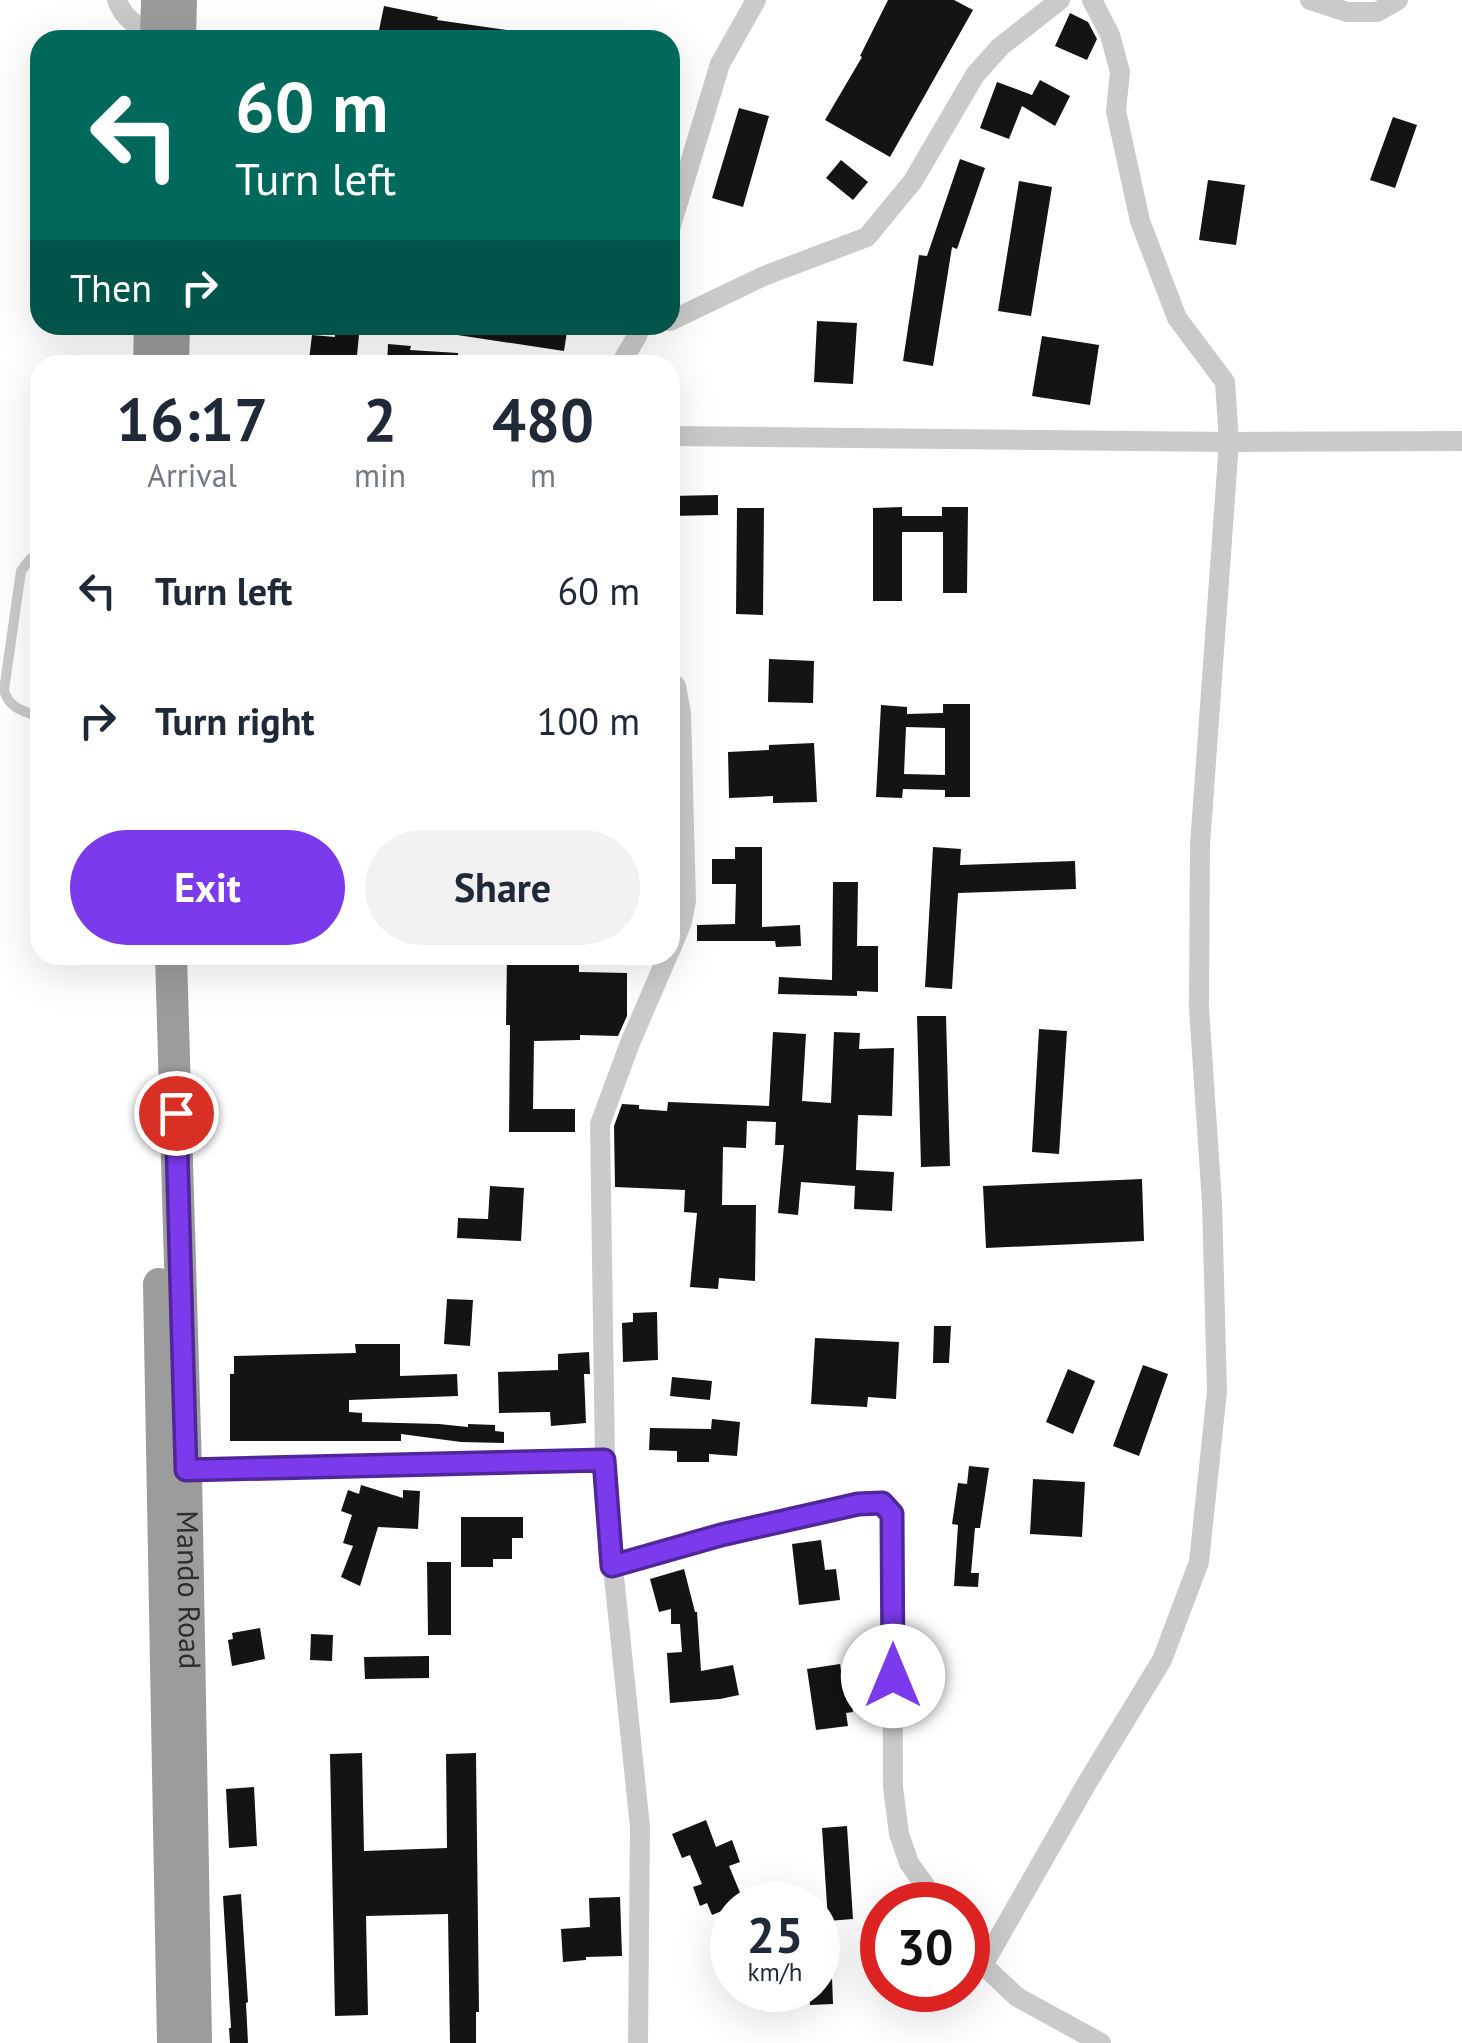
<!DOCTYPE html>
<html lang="en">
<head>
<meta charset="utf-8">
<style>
	body { margin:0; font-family:"PT Sans",sans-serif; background:#f2f2f3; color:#1f2937; height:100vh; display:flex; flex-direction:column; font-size:38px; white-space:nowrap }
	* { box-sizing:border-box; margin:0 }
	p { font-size:32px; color:#747a83 }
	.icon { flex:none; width:55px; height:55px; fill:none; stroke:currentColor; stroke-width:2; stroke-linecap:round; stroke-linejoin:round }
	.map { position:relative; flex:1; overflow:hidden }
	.drawer { position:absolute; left:30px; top:355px; width:650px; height:610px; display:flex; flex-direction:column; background:#fff; border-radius:30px; box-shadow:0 10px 40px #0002 }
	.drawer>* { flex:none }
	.top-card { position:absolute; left:30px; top:30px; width:650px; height:305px; border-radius:30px; box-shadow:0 10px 40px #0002; background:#00695c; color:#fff; overflow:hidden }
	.speed { position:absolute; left:710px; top:1882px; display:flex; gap:20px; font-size:50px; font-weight:700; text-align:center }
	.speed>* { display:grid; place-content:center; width:130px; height:130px; border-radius:50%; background:#fff; box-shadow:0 10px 40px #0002; line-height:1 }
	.speed small { font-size:25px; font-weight:400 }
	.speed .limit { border:15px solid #d22; background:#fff; color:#111 }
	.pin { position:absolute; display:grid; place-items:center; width:85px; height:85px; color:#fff; margin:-42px; border:5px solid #fff; border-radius:50%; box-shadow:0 2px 10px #0007 }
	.me { position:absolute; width:110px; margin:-55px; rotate:0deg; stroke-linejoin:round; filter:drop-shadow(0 0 8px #0008) }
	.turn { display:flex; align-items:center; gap:35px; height:210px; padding:0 40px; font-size:45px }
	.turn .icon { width:130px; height:130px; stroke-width:2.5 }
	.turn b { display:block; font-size:70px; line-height:85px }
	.then { display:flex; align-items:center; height:95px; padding:0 40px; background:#0003; gap:20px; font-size:38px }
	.eta { display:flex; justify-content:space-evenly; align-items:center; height:170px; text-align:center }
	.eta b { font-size:60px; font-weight:600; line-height:70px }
	.action { display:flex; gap:20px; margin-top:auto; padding:20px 40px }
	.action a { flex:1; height:115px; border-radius:60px; background:#7c3aed; color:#fff; font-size:40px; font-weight:600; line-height:115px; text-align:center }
	.action a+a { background:#f2f2f3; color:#1f2937 }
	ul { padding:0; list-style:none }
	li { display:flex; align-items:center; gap:30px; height:130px; padding:0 40px }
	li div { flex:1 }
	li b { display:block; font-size:38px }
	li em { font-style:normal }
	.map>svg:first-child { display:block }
	.building { fill:#141414; fill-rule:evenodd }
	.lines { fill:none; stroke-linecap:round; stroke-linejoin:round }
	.service { stroke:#cacaca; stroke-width:10 }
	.minor { stroke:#cacaca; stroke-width:20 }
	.trunk { stroke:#9c9c9c; stroke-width:32 }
	.route-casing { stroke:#51269a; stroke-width:25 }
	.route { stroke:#7c3aed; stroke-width:18 }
	.labels { text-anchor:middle; stroke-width:10; stroke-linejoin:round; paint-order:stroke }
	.street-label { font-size:30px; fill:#2d2d2d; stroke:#fff }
</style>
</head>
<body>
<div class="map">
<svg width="1462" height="2043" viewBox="0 0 1462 2043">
	<rect width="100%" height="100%" fill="#fff"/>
	<path class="building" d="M888,0H954L973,10L890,157L825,120L862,57L860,56Z
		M384,6L438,17L437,20L513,31L512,40H427L402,35V40H377Z
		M1070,13L1088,22L1097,39L1087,60L1055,46Z
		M1040,80L1070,96L1055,126L1022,106L1009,139L980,128L997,82L1032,95Z
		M739,108L769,116L743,207L712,198Z
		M1393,117L1417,125L1395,188L1370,180Z
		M960,159L985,168L957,249L952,247L933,366L903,361L919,255L927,256Z
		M841,160L868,182L853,200L826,178Z
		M1208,180L1245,185L1236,245L1199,240Z
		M1019,181L1052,187L1031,316L998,311Z
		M817,321L857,323L853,384L814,382Z
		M335,325H360L356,365H325V361L309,360L312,335L335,337Z
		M452,325H568L564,351L451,334Z
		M1042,336L1099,345L1090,405L1032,396Z
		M388,344L411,346L410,350L458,353V365H387Z
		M718,495V515L670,516V496Z
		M902,507V516H942V507H968L967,593H943V532H902V601H873V508Z
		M737,508H764L763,615L736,614Z
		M769,659L814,661L813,703L768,702Z
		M943,704H970V797H945V790L903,789L902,798L876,797L881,705L907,707V714L943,713ZM906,727L945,728V775L904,774Z
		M814,743L817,802L773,803V796L729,798L728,752L769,750V745Z
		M735,847H762V927L800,925L801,946L776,947L775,941H697V925L735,924L736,884H712V859H735Z
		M933,847L961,849L960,865L1075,861L1076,889L958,893L952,989L925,987Z
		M833,882H858L857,946H878V992L857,991V996L778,994L779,977L832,980Z
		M507,955H579V972L627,973V1016L618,1036L580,1035V1040L534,1041L533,1109H575V1132H509L510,1025H506Z
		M917,1016H946L950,1166L921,1167Z
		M1039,1029L1067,1031L1059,1154L1032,1152Z
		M773,1032L806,1034L802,1101L831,1103L834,1032L860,1033L859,1049L894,1048L892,1116L858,1115L856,1170L894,1172L892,1211L854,1209L855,1186L801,1182L798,1215L778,1213L784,1145H775L776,1122L747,1121L746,1148L723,1147L722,1205H756L755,1281L719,1278L718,1289L690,1287L697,1213L684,1212L685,1190L615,1187L614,1126L622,1104L639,1105V1109L667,1111L668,1102L769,1106Z
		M1142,1179L1144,1241L986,1248L983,1186Z
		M490,1186L524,1188L521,1241L457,1238L458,1218L488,1219Z
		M447,1299L473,1300L470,1346L444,1344Z
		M657,1312L658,1360L623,1362L622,1323L633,1322V1313Z
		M934,1326H951L949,1363H933Z
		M815,1338L899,1342L896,1399L868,1397L867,1407L811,1404Z
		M355,1344H400V1376L457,1374L458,1396L349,1400V1412L362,1413V1422L439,1424L468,1427V1424L495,1425V1431L504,1432V1443L461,1442L401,1434V1441H230V1374H234V1356L356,1353Z
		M589,1352L590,1374H584L586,1423L551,1426L550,1412L499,1413L498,1372L558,1370V1354Z
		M1143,1365L1168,1374L1139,1456L1113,1446Z
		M1068,1369L1095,1381L1073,1434L1046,1422Z
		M672,1377L712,1381L710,1400L670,1396Z
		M712,1419L740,1422L737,1456L709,1454V1462H677V1451L649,1450L650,1428L711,1429Z
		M969,1466L989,1468L980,1528H975L971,1573H979L978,1587L954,1586L958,1525L952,1524L958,1483L967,1484Z
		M1033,1479L1085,1482L1082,1537L1030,1534Z
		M361,1485L403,1498V1490L420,1491L418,1529L378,1527L360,1586L341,1577L353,1546L343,1543L352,1515L341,1511L348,1490L359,1494Z
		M461,1517H523V1538H512V1559H493V1567H461Z
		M821,1540L825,1570L836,1569L840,1600L799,1605L792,1544Z
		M427,1562H451V1635H428Z
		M684,1569L695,1612H697L701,1671L733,1665L739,1695L720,1699L670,1703L667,1653L682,1652L680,1624H671V1609L659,1612L650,1579Z
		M260,1628L265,1659L232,1666L228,1640L233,1639L232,1633Z
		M311,1634L333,1635L332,1661L310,1660Z
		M429,1656V1678L365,1679L364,1657Z
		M840,1664L845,1697L851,1696L853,1712L846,1713L848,1726L816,1730L807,1669Z
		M362,1753L364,1851L447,1848L446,1754L476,1753L479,2012H476V2043H450L448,1914L366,1916L368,2015L335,2016L330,1754Z
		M254,1787L257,1846L229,1848L226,1789Z
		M706,1820L716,1847L732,1840L740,1862L729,1866L744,1902L712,1915L707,1903L700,1906L693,1887L702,1884L690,1855L682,1858L672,1834Z
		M847,1826L853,1919L828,1921L822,1828Z
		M241,1894L248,2002L246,2003L248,2043H230L229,2028H231L223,1896Z
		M620,1897L622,1956L586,1957V1960L563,1962L561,1929L590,1927L589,1898Z
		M818,1978H832L833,2004L810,2005L809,1990H818Z"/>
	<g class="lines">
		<path class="service" d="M40,555L30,559L21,571L4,690C9,709 24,711 40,717"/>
		<path class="minor" d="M117,0C124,20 137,26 156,33
			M1310,0L1347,12H1377L1398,0
			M670,229L720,64L756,0
			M670,321L764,276L867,237L913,181L975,75L1000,47L1060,0
			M620,365L637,336L641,325
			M670,436L1229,442L1462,441
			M670,681L676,686L681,713L686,901L682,922L670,951
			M186,1469L605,1460
			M613,1567L721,1535L858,1503H881L892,1514L893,1787L899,1834L909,1863L939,1905
			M968,1944L983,1965L1017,1997L1101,2043
			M983,1965L1087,1783L1162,1660L1199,1562L1217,1391L1212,1203L1199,1008L1200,845L1229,442L1225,382L1177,318L1140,221L1116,111L1120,72L1110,35L1092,0
			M638,2043L640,1827L613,1567L605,1460L600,1124L630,1043L668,955"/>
		<g class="trunk">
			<path d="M156,40L157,0"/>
			<path d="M180,40L181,0"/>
			<path d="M149,365L150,325"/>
			<path d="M173,365L174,325"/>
			<path id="s1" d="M171,955L186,1469L196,2043"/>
			<path d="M159,1284L173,2043"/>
		</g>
	</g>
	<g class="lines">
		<g class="route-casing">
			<path id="route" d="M176,1113L186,1470L604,1460L612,1566L721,1535L858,1504L882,1503L892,1514L893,1676"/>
		</g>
		<use href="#route" class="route"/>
	</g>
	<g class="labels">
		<g class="street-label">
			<text dy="10" stroke="none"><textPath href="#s1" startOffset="635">Mando Road</textPath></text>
		</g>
	</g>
</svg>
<div class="speed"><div>25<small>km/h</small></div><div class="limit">30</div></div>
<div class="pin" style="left:176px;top:1113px;background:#d93025"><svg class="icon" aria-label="arrive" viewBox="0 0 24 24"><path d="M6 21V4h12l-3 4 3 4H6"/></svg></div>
<svg class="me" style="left:893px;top:1676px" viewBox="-20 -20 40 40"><circle r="19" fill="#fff"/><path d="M0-13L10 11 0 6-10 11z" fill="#7c3aed"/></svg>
<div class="top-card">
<div class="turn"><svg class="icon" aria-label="left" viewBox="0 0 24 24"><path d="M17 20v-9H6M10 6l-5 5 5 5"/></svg><div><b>60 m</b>Turn left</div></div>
<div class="then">Then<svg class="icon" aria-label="right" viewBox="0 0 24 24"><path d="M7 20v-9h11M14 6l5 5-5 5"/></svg></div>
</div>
<section class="drawer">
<div class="eta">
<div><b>16:17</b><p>Arrival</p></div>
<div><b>2</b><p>min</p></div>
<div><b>480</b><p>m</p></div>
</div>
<ul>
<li><svg class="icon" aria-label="left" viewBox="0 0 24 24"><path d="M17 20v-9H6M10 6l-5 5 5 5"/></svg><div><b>Turn left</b></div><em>60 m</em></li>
<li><svg class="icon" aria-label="right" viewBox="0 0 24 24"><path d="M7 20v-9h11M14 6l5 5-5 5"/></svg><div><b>Turn right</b></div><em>100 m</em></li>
</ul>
<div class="action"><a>Exit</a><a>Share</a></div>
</section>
</div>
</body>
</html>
